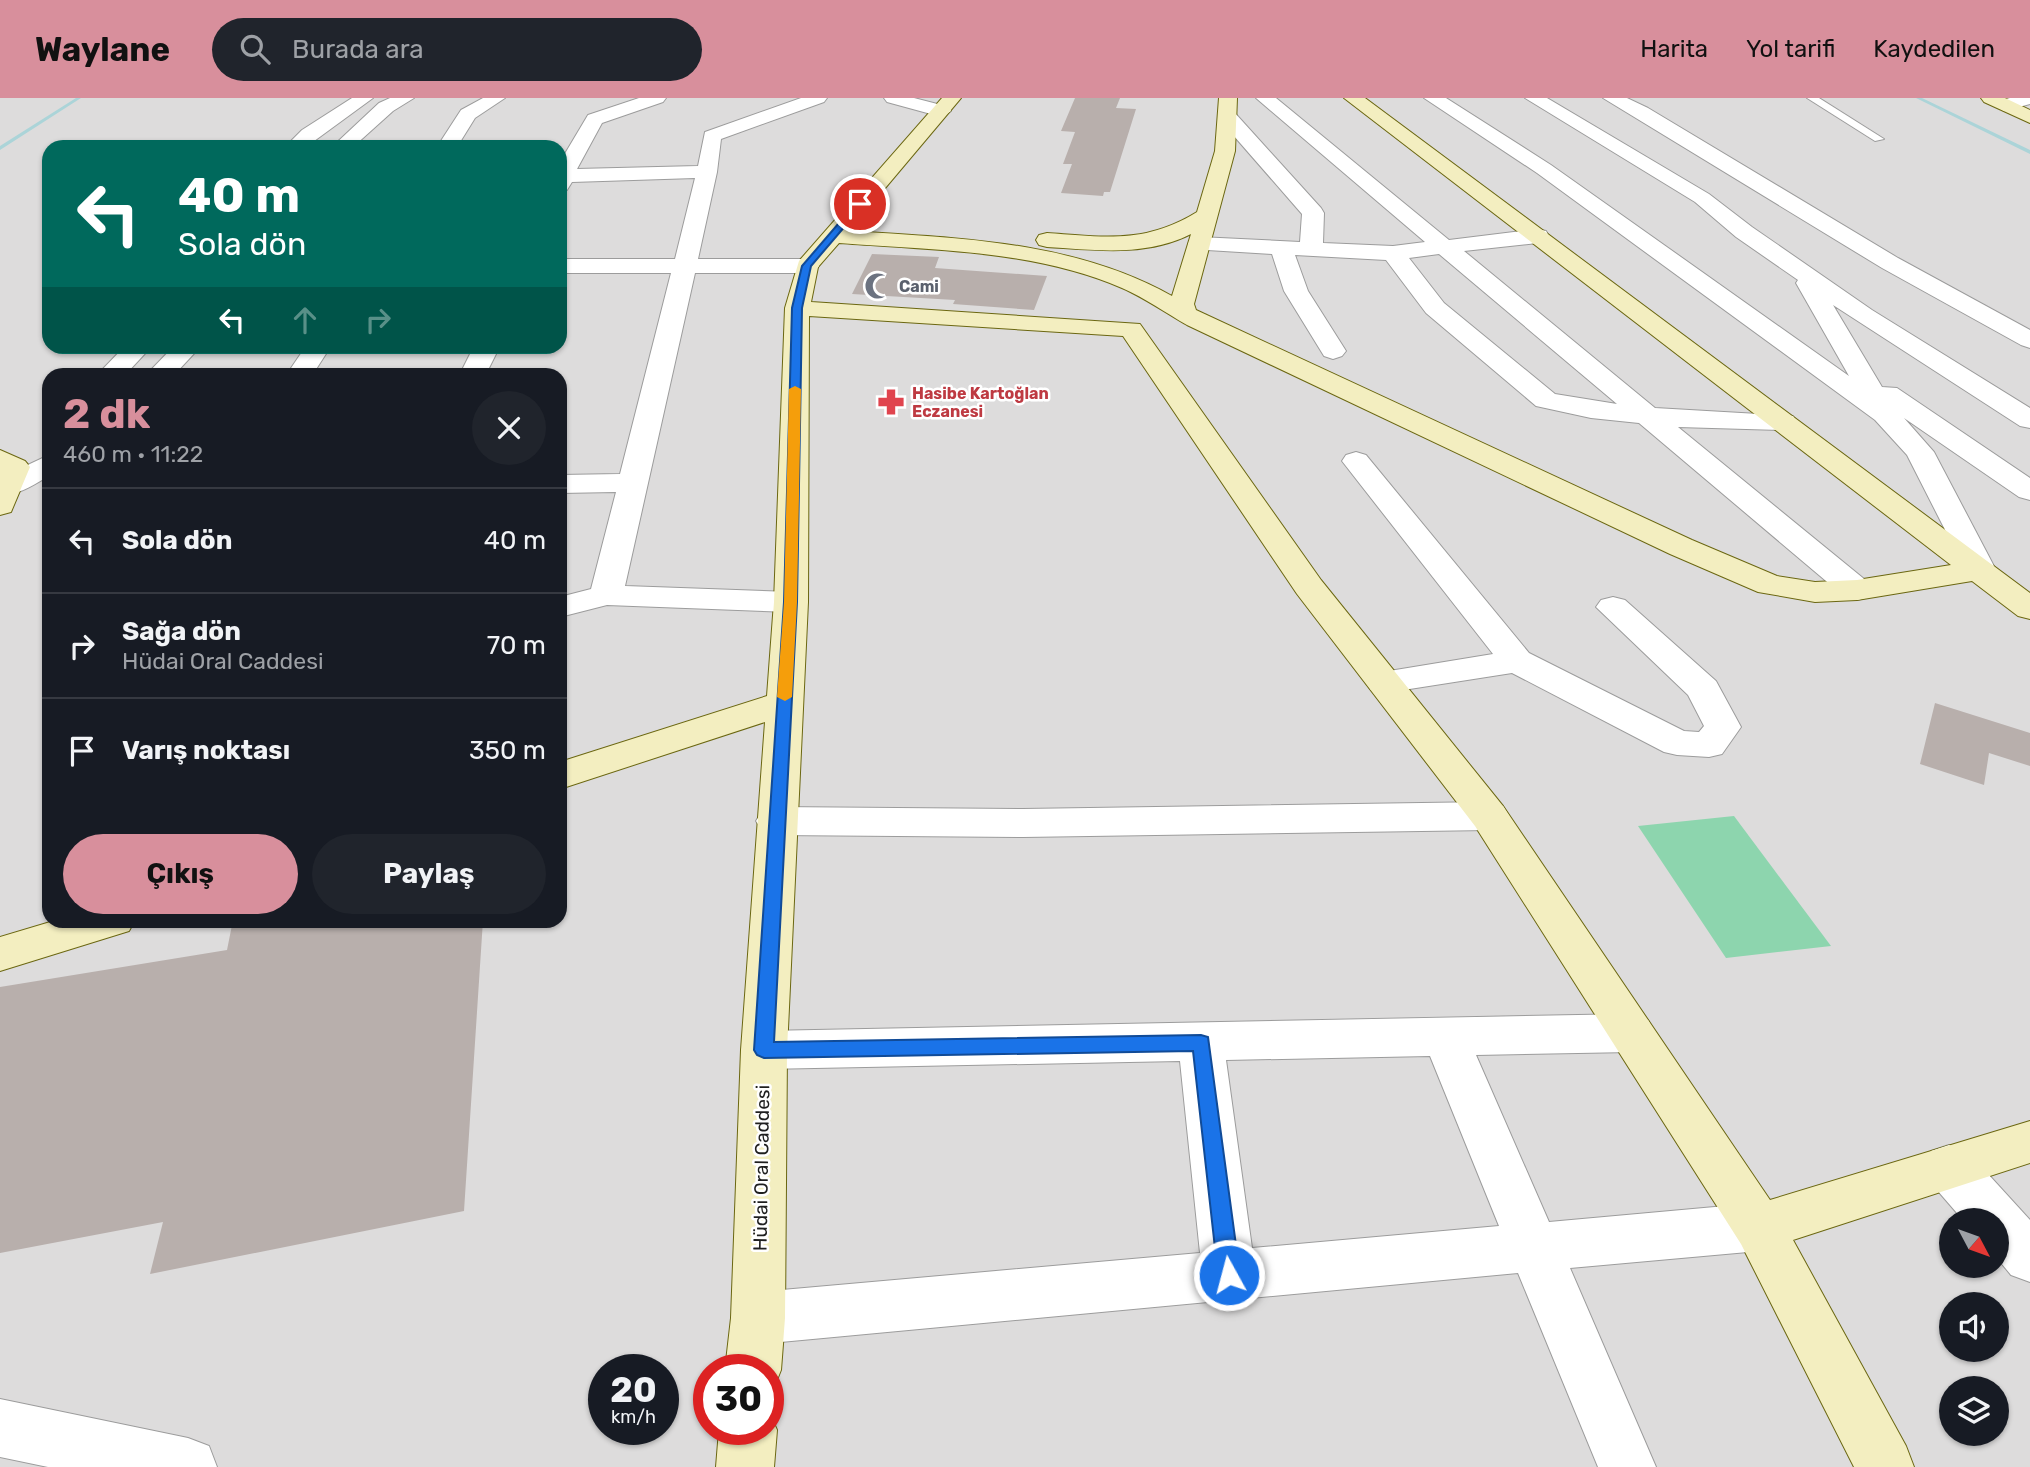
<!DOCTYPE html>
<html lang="tr">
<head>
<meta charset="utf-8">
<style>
	body { margin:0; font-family:Rubik,sans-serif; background:#20242c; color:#f1f3f6; height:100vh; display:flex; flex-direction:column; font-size:26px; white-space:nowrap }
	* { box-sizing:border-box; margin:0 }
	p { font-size:23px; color:#9ea1a6 }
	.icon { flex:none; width:38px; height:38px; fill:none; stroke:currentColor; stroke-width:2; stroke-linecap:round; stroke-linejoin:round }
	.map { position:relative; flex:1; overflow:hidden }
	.details { position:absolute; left:42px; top:270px; width:525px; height:560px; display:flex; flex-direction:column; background:#171b24; border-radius:21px; box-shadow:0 2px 5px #0004 }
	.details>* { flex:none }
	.top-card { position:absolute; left:42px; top:42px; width:525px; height:214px; border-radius:21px; box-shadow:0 2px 5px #0004; background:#00695c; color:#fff; overflow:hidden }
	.needle { width:46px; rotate:131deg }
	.controls { position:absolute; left:1939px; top:1110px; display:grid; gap:14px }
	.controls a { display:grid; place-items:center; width:70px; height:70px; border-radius:50%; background:#171b24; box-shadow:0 2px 5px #0004; font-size:35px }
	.speed { position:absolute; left:588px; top:1256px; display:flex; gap:14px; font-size:35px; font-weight:700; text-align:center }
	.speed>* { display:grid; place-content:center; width:91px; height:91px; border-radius:50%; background:#171b24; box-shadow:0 2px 5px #0004; line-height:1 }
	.speed small { font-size:18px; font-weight:400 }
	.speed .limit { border:10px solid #d22; background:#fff; color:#111 }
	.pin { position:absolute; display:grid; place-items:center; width:60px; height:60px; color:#fff; margin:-30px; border:4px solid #fff; border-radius:50%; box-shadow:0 2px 7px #0007 }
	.me { position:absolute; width:77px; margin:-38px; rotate:353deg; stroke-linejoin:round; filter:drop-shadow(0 0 5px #0008) }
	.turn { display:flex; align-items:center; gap:24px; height:147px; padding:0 21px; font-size:32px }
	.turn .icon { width:91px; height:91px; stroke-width:2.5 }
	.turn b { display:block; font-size:49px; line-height:60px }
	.lanes { display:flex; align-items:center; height:66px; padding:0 21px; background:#0003; justify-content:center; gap:35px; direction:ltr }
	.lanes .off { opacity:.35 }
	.round { display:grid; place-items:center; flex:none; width:74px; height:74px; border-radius:37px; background:#20242c }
	.headline { display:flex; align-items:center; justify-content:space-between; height:119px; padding:0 21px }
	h1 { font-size:42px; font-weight:700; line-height:52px; color:#d88f9c }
	.cta { display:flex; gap:14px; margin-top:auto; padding:14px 21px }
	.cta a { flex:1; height:80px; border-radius:42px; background:#d88f9c; color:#111; font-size:28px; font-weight:700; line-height:80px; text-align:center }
	.cta a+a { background:#20242c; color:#f1f3f6 }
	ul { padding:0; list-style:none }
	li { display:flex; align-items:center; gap:21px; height:105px; padding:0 21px; border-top:2px solid #363941 }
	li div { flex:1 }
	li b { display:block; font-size:26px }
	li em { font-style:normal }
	header { display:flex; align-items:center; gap:42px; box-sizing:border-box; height:98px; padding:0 35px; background:#d88f9c; color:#111 }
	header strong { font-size:33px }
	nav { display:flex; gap:38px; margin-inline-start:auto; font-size:24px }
	.search { width:490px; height:63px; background:#20242c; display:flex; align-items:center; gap:18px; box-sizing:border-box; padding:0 24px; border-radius:38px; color:#9ea1a6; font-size:26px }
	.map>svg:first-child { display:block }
	.residential { fill:#dddcdc; fill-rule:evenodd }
	.pitch { fill:#8dd5ae }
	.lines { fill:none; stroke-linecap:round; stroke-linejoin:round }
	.stream { fill:#abd4d8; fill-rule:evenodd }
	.building { fill:#b8afac }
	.lane-casing { stroke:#9c9c9c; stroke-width:2 }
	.street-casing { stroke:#9c9c9c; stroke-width:2 }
	.secondary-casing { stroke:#6b6711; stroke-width:2 }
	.lane { fill:#fff; fill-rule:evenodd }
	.street { fill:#fff; fill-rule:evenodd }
	.secondary { fill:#f3eec0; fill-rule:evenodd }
	.route { fill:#1a73e8; stroke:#114b97; stroke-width:2 }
	.slow { fill:#f59e0b }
	.labels { text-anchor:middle; stroke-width:5; stroke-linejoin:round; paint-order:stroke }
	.far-worship-label { font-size:16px; font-weight:bold; fill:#5b616d; stroke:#fff; text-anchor:start }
	.far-health-label { font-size:16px; font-weight:bold; fill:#be3a42; stroke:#fff; text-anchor:start }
	.street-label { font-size:19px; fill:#1f1f1f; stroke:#fff }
</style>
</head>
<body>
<header>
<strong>Waylane</strong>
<div class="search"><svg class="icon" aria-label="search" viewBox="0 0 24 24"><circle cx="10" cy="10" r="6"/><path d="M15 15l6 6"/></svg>Burada ara</div>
<nav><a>Harita</a><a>Yol tarifi</a><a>Kaydedilen</a></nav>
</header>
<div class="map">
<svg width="2030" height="1369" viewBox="0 0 2030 1369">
	<rect width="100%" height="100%" fill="#efebe6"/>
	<path class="residential" d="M0,0H2030V1369H0ZM49,49H560V248H49ZM49,276H560V822H49ZM1951,1122H1997V1167H1951ZM1951,1206H1997V1251H1951ZM604,1272H663V1332H604ZM709,1272H768V1332H709ZM1951,1290H1997V1335H1951Z"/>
	<path class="pitch" d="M1734,718L1831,848L1726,860L1638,728Z"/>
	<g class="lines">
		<path class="stream" d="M76,0H81L0,52V48Z
			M1916,0H1922L2030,52V56Z"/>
	</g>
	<path class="building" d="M1075,0H1120L1116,10L1136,11L1110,94H1104L1103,98L1061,95L1072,66H1063L1075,34L1061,33Z
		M872,156L939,159L935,170L1047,178L1034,212L953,206L955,202L852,196Z
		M1935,605L2030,635V668L1989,655L1984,687L1920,666Z
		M233,822H483L464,1113L150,1176L163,1124L0,1155V889L227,852Z"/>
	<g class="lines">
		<g class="lane-casing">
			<path id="lane" d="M1807,0H1819L1884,41L1875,43Z"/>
		</g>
		<g class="street-casing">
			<path id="street" d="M352,0H373L306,49H285L302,32Z
				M390,0H414L393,13L353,49H332L379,5Z
				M483,0H505L475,20L457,49H437L461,12Z
				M639,0H666L663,4L602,25L577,71L698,68L705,34L801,0H827L824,4L721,41L717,74L698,161H807L815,163L819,168L815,173L807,175H695L625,488L791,494L803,497L808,504L803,511L791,514L607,507L560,519V499L591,491L616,394L560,395V377L620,376L671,175H560V161H675L695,80L572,84L567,92L560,94V64L588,17Z
				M884,0H914L949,9L951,13L942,19L887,4Z
				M1256,0H1276L1449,142L1538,131L1546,133L1549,138L1546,143L1538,145L1464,153L1655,310L1793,318L1797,324L1793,330L1783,332L1678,329L1869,485L1873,492L1869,499L1857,502L1845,499L1639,325L1591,320L1536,308L1426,215L1386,162L1295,157L1308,193L1346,253L1342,258L1333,261L1324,258L1284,193L1272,156L1191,151L1188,146L1191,141L1199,139L1300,144L1302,116L1220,22L1218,18L1227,12L1234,14L1321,110L1324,115L1323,145L1393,148L1425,144ZM1439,156L1617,306L1555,296L1444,205L1409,160Z
				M1424,0H1446L1551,67L1849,278L1796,185L1798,182L1736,139L1695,104L1525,0H1547L1709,96L1752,129L1872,212L2030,310V330L2020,328L1833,207L1882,289L1897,290L2030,380V402L2019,399L1904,320L1934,354L1996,472L1991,479L1980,482L1969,479L1907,357L1875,322L1537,75Z
				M1603,0H1627L1648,10L1898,160L2030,232V250L2021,247L1882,170Z
				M2010,0H2030V6L2004,13L1995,7L1997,3Z
				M125,248H152L126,276H98Z
				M174,248H201L175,276H147Z
				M306,248H331L313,276H287Z
				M474,248H500L486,276H460Z
				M1356,354L1366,357L1529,555L1684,633L1699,634L1704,628L1688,597L1596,509L1601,502L1613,499L1625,502L1716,583L1741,629L1722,656L1709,659L1677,657L1664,654L1512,575L1384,595L1371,592L1366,584L1371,576L1493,556L1342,363L1346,357Z
				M49,357V378C34,386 18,399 0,395V380Z
				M1489,704L1503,708L1509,718L1503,728L1489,732L1023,739L776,737L762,733L756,723L762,713L776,709L1023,711Z
				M1632,916L1648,922L1655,935L1648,948L1632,954L1476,957L1549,1124L1759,1105L1777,1112L1785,1129L1777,1146L1759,1153L1570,1170L1656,1369H1598L1518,1175L758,1246L739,1239L731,1220L739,1201L758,1194L1200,1155L1180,963L764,971L748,965L741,952L748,939L764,933ZM1430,958L1499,1128L1252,1150L1226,962Z
				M1949,1047L1967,1053L2030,1122V1184L2011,1177L1997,1160V1122H1963L1931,1085L1924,1069L1931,1053Z
				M0,1301L188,1340L209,1348L217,1369H48L0,1359Z"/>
		</g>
		<g class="secondary-casing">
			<path id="secondary" d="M942,0H961L849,133C960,140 1074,143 1172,198L1191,136C1146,159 1095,152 1047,149L1039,147L1036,142L1039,137L1047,135C1105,139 1145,146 1197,114L1215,53L1219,0H1237L1235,53L1194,206L1196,212L1692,442L1777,478L1815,484L1857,482L1951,467L1344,0H1365L2030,495V521L2018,518L1972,483L1857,502L1815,504L1758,494L1670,456L1187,227C1166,215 1145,200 1122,190C1034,152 933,152 839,145L818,169L811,204L1140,226L1321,482L1503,708L1770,1102L2030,1023V1065L1793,1142L1906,1348L1914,1369H1854L1741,1146L1475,728L1297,496L1123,238L809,218L808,504L787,952L785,1220L781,1272L773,1292L768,1293V1272H725L731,1220L741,952L765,624L560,691V664L767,598L774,504L785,210L799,163Z
				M1981,0H2005L2030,12V25L1984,4Z
				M0,352L25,363L30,369L11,414L0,417Z
				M57,822H135L129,833L0,873V839Z
				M768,1312L777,1332L774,1369H716L719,1332H768Z"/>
		</g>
		<use href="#lane" class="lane"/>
		<use href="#street" class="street"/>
		<use href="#secondary" class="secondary"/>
	</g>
	<path class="route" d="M857,104L864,106L811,168L802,210L797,504L774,944L1201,937L1208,939L1240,1177L1237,1184L1229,1187L1221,1184L1218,1177L1193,953L764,960L757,957L754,952L784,504L792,210L802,168Z"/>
	<path class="slow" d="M795,288L801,291L797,504L792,599L785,603L777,599L784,504L789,291Z"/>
	<defs>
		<g id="mosque-bare" transform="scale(2.1)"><path d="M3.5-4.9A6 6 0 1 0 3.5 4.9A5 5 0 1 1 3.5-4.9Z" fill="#6b7280" stroke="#fff" stroke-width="2.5" paint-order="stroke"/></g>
		<g id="pharmacy-bare" transform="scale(2.1)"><path d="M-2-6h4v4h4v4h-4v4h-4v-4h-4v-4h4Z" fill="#e0444e" stroke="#fff" stroke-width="2.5" paint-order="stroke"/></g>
	</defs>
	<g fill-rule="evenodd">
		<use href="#mosque-bare" x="878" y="188"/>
		<use href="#pharmacy-bare" x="891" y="304"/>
	</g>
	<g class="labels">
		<g class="far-worship-label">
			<text x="899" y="194">Cami</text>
		</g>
		<g class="far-health-label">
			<text x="912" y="301">Hasibe Kartoğlan<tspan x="912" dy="18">Eczanesi</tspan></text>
		</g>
		<g class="street-label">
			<text transform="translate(761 1070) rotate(-89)" y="7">Hüdai Oral Caddesi</text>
		</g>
	</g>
</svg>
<div class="controls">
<a><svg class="needle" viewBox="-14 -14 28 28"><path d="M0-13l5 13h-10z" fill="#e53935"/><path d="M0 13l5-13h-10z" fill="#9ea1a6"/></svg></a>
<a><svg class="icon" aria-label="sound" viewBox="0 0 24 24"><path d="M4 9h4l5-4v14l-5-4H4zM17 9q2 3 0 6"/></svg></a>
<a><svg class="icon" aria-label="layers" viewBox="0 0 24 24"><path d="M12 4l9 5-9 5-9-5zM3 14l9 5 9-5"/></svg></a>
</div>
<div class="speed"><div>20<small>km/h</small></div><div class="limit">30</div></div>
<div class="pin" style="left:860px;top:106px;background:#d93025"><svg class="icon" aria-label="arrive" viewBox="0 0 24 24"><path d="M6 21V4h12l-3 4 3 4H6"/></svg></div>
<svg class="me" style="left:1229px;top:1177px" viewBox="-20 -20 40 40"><circle r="17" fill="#1a73e8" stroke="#fff" stroke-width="3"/><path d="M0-11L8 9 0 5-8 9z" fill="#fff"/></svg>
<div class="top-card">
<div class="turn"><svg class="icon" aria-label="left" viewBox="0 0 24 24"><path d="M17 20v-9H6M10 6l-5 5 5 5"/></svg><div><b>40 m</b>Sola dön</div></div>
<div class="lanes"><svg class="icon" aria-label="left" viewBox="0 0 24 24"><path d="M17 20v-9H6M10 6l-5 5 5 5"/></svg><svg class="icon off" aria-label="ahead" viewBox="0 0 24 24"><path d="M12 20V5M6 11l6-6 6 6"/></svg><svg class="icon off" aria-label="right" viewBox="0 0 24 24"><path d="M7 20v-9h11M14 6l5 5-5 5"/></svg></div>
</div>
<section class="details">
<div class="headline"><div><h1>2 dk</h1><p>460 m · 11:22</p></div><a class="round"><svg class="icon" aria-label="close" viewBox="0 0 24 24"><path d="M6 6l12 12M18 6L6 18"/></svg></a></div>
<ul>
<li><svg class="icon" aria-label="left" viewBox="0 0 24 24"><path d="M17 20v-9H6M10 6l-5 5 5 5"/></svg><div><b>Sola dön</b></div><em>40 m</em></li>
<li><svg class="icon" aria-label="right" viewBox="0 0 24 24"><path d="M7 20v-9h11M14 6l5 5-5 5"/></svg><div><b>Sağa dön</b><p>Hüdai Oral Caddesi</p></div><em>70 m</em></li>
<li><svg class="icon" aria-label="arrive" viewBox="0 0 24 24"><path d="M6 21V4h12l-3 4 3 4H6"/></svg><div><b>Varış noktası</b></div><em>350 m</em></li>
</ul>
<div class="cta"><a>Çıkış</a><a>Paylaş</a></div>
</section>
</div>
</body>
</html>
